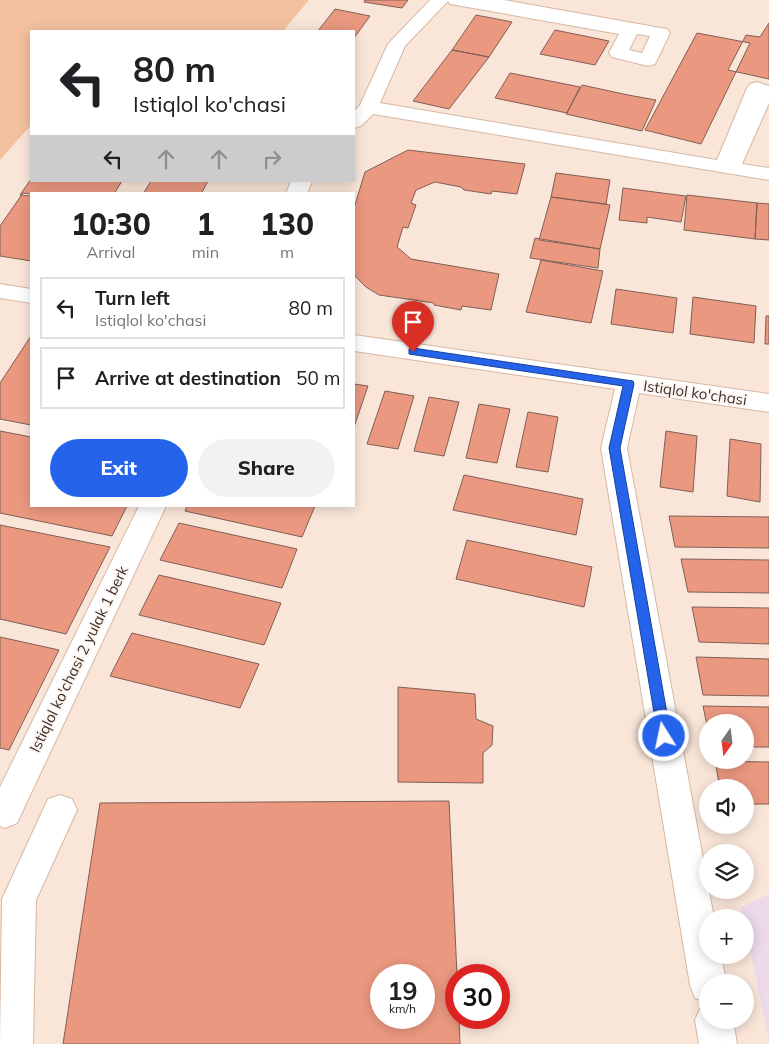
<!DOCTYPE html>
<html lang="en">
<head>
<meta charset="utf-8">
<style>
	body { margin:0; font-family:Mulish,sans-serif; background:#f2f2f2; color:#202124; height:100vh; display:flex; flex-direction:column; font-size:19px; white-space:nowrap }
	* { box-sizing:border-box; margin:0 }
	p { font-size:16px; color:#757577 }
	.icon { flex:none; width:28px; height:28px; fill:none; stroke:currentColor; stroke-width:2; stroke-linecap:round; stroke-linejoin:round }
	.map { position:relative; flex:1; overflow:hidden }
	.panel { position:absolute; left:30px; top:192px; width:325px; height:315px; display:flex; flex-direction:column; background:#fff; border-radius:0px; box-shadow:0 2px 12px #0003 }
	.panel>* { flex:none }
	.guide { position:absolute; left:30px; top:30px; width:325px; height:152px; border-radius:0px; box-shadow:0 2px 12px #0003; background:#fff; color:#202124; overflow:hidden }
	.needle { width:32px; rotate:194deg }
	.fabs { position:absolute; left:699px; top:714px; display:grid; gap:10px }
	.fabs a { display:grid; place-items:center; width:55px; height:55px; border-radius:50%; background:#fff; box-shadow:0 2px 12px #0003; font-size:25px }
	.speed { position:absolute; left:370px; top:964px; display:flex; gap:10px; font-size:25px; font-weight:700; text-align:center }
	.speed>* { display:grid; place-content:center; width:65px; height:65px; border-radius:50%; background:#fff; box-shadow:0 2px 12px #0003; line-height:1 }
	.speed small { font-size:12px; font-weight:400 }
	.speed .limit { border:8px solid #d22; background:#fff; color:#111 }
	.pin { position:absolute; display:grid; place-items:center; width:42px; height:42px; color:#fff; margin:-51px -21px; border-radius:50% 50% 50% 0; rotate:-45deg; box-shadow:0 0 5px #0007 }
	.pin .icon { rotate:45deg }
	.me { position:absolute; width:55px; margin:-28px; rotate:350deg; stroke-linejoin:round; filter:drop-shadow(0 0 4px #0008) }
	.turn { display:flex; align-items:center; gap:18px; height:105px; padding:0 20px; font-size:22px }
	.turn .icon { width:65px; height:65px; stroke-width:2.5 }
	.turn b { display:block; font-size:35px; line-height:42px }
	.lanes { display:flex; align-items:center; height:48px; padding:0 20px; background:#0003; justify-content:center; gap:25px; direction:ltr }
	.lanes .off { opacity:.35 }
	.eta { display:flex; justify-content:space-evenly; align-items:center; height:85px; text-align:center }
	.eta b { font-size:30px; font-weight:800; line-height:35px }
	.cta { display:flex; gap:10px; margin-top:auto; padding:10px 20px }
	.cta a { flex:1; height:58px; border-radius:30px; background:#2563eb; color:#fff; font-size:20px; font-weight:800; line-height:58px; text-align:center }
	.cta a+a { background:#f2f2f2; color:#202124 }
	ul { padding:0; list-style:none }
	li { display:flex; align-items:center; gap:15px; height:62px; margin:0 10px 8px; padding:0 10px; border:2px solid #e0e0e0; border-radius:0px }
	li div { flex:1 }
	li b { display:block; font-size:19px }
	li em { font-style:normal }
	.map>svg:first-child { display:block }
	.medical { fill:#ecdaeb }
	.green { fill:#f3c19f }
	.building { fill:#eb9880; stroke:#815f55; fill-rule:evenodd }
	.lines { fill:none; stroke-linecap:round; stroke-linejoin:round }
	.minor-casing { stroke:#d7b7a2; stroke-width:2 }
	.minor { fill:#fff; fill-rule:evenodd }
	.route { fill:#2563eb; stroke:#184099 }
	.labels { text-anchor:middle; stroke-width:4; stroke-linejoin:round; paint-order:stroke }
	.street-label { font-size:15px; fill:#3e3129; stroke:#fdf6f2 }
</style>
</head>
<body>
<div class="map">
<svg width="769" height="1044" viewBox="0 0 769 1044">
	<rect width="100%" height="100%" fill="#fae6d9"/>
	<path class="medical" d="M769,894V1041L745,926V918L743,917L741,907Z"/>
	<path class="green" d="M0,0H309L283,31H31V125L0,160Z"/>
	<path class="building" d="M365,0H408L402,8L364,2Z
		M335,9L370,16L354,38V31H318Z
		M476,15L512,22L489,57L452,50Z
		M769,23V79L728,70L746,35L760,37Z
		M555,30L609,41L595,65L540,54Z
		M697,33L750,43L701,144L645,130Z
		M452,50L489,57L449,109L413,101Z
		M510,73L580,87L567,113L495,98Z
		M582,85L628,95L656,100L642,131L566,114Z
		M408,150L525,164L517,194L492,191L491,194L464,190L461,187L435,182L416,190L411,203L416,205L408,228L403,227L397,247L411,259L499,274L491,310L462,306L461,310L434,305V303L379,295L366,287L354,275V208L365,172Z
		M556,173L610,180L606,204L551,197Z
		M31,179V181H122L114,194H31V196L20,195Z
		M151,181H208L201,194H143Z
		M623,188L686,196L681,222L647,217V223L619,220Z
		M23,193L31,194V261L0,256V226Z
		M687,195L757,203L755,239L684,230Z
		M551,197L610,205L600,249L539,240Z
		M757,203L769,204V240L755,239Z
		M535,238L600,249L598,268L530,258Z
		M541,260L603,271L591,323L526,312Z
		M616,289L677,298L673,333L611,324Z
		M693,297L756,306L754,343L690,334Z
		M766,316H769V344H765Z
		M31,336V425L0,419V383Z
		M354,384L368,386L354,427Z
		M385,391L414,396L398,449L367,444Z
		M429,397L459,402L444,456L414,451Z
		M479,404L510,409L497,463L466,458Z
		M528,412L558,417L548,472L516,467Z
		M0,431L31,437V506H127L112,536L0,513Z
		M666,431L697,436L693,492L660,487Z
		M730,439L761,444L760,502L727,496Z
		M464,475L583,499L576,535L453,510Z
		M187,506H315L302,537L185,511Z
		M669,516L769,517V548L675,547Z
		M179,523L297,549L282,588L160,560Z
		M0,525L110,547L66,634L0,619Z
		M467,540L592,567L584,607L456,579Z
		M681,559L769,560V593L688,592Z
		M159,575L281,603L264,645L139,615Z
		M692,607L769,608V644L699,642Z
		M132,633L259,664L240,708L110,676Z
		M0,637L59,650L9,750L0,748Z
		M696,657L769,659V696L703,695Z
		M398,687L475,694L476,719L493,726L492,745L483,753V783L398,782Z
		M703,706L769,707V747H745V722H708V730Z
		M715,761L769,762V804H745V788H720Z
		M449,801L457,975L456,1018H459L460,1044H63L100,803ZM381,975H424V1018H381Z"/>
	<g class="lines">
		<g class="minor-casing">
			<path id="minor" d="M430,0H504L661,28L667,29L670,33L657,60L655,64L648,66L612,57L609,53L619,34L456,5L450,4L448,1L405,46L380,103L717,160L747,88L750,84L757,82L769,86V103L742,164L769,168V180L373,114L361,126L354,128V111L360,105L388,44ZM637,34L650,36L642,53L629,50Z
				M291,181H312L307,194H286Z
				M0,284L31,289V303L0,298Z
				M354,335L769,394V412L639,393L627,448L714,918H708V955H721L726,982H708V1003L695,998L690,985L601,448L615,389L354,351Z
				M139,506H166L17,823L5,828L0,826V787Z
				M60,795L72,799L77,810L36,900L33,1044H0L2,899L48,799Z
				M708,1004V1020H733L737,1044H699L695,1020L701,1007Z"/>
		</g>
		<use href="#minor" class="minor"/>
	</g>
	<path class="route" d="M413,348L633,381L634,384L620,448L671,736L669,740L664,741L659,740L658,736L609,448L623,386L409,354V349Z"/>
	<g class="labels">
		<g class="street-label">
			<text transform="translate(695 393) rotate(8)" y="5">Istiqlol ko'chasi</text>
			<text transform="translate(79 659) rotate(-64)" y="5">Istiqlol ko'chasi 2 yulak 1 berk</text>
		</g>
	</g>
</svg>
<div class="fabs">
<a><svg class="needle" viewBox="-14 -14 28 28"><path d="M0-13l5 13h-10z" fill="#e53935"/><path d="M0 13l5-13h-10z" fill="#757577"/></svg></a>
<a><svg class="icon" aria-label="sound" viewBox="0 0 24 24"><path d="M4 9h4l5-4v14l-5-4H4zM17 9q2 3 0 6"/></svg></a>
<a><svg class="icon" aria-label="layers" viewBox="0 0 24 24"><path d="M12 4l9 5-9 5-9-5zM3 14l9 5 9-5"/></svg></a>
<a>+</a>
<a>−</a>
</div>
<div class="speed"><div>19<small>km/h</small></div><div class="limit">30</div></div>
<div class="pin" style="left:413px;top:352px;background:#d93025"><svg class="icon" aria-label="arrive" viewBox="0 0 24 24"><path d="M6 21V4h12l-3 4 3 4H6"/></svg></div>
<svg class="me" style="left:664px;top:736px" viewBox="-20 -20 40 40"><circle r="17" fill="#2563eb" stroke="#fff" stroke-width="3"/><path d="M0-11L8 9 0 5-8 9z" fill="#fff"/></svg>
<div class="guide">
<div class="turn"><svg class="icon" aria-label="left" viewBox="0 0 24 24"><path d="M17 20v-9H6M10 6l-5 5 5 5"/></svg><div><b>80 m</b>Istiqlol ko'chasi</div></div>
<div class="lanes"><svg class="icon" aria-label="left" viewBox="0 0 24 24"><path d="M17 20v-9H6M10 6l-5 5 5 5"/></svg><svg class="icon off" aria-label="ahead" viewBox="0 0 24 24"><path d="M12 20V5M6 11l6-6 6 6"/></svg><svg class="icon off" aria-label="ahead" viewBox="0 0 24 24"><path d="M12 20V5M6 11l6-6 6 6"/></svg><svg class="icon off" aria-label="right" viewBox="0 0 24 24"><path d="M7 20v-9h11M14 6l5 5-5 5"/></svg></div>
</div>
<section class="panel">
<div class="eta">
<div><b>10:30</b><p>Arrival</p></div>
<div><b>1</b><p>min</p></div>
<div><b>130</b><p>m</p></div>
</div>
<ul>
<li><svg class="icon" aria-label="left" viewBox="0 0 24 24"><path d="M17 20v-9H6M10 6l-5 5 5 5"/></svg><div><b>Turn left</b><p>Istiqlol ko'chasi</p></div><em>80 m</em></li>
<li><svg class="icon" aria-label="arrive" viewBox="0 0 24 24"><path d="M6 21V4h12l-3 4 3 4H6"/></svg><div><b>Arrive at destination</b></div><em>50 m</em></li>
</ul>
<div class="cta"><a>Exit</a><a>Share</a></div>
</section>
</div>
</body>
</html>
